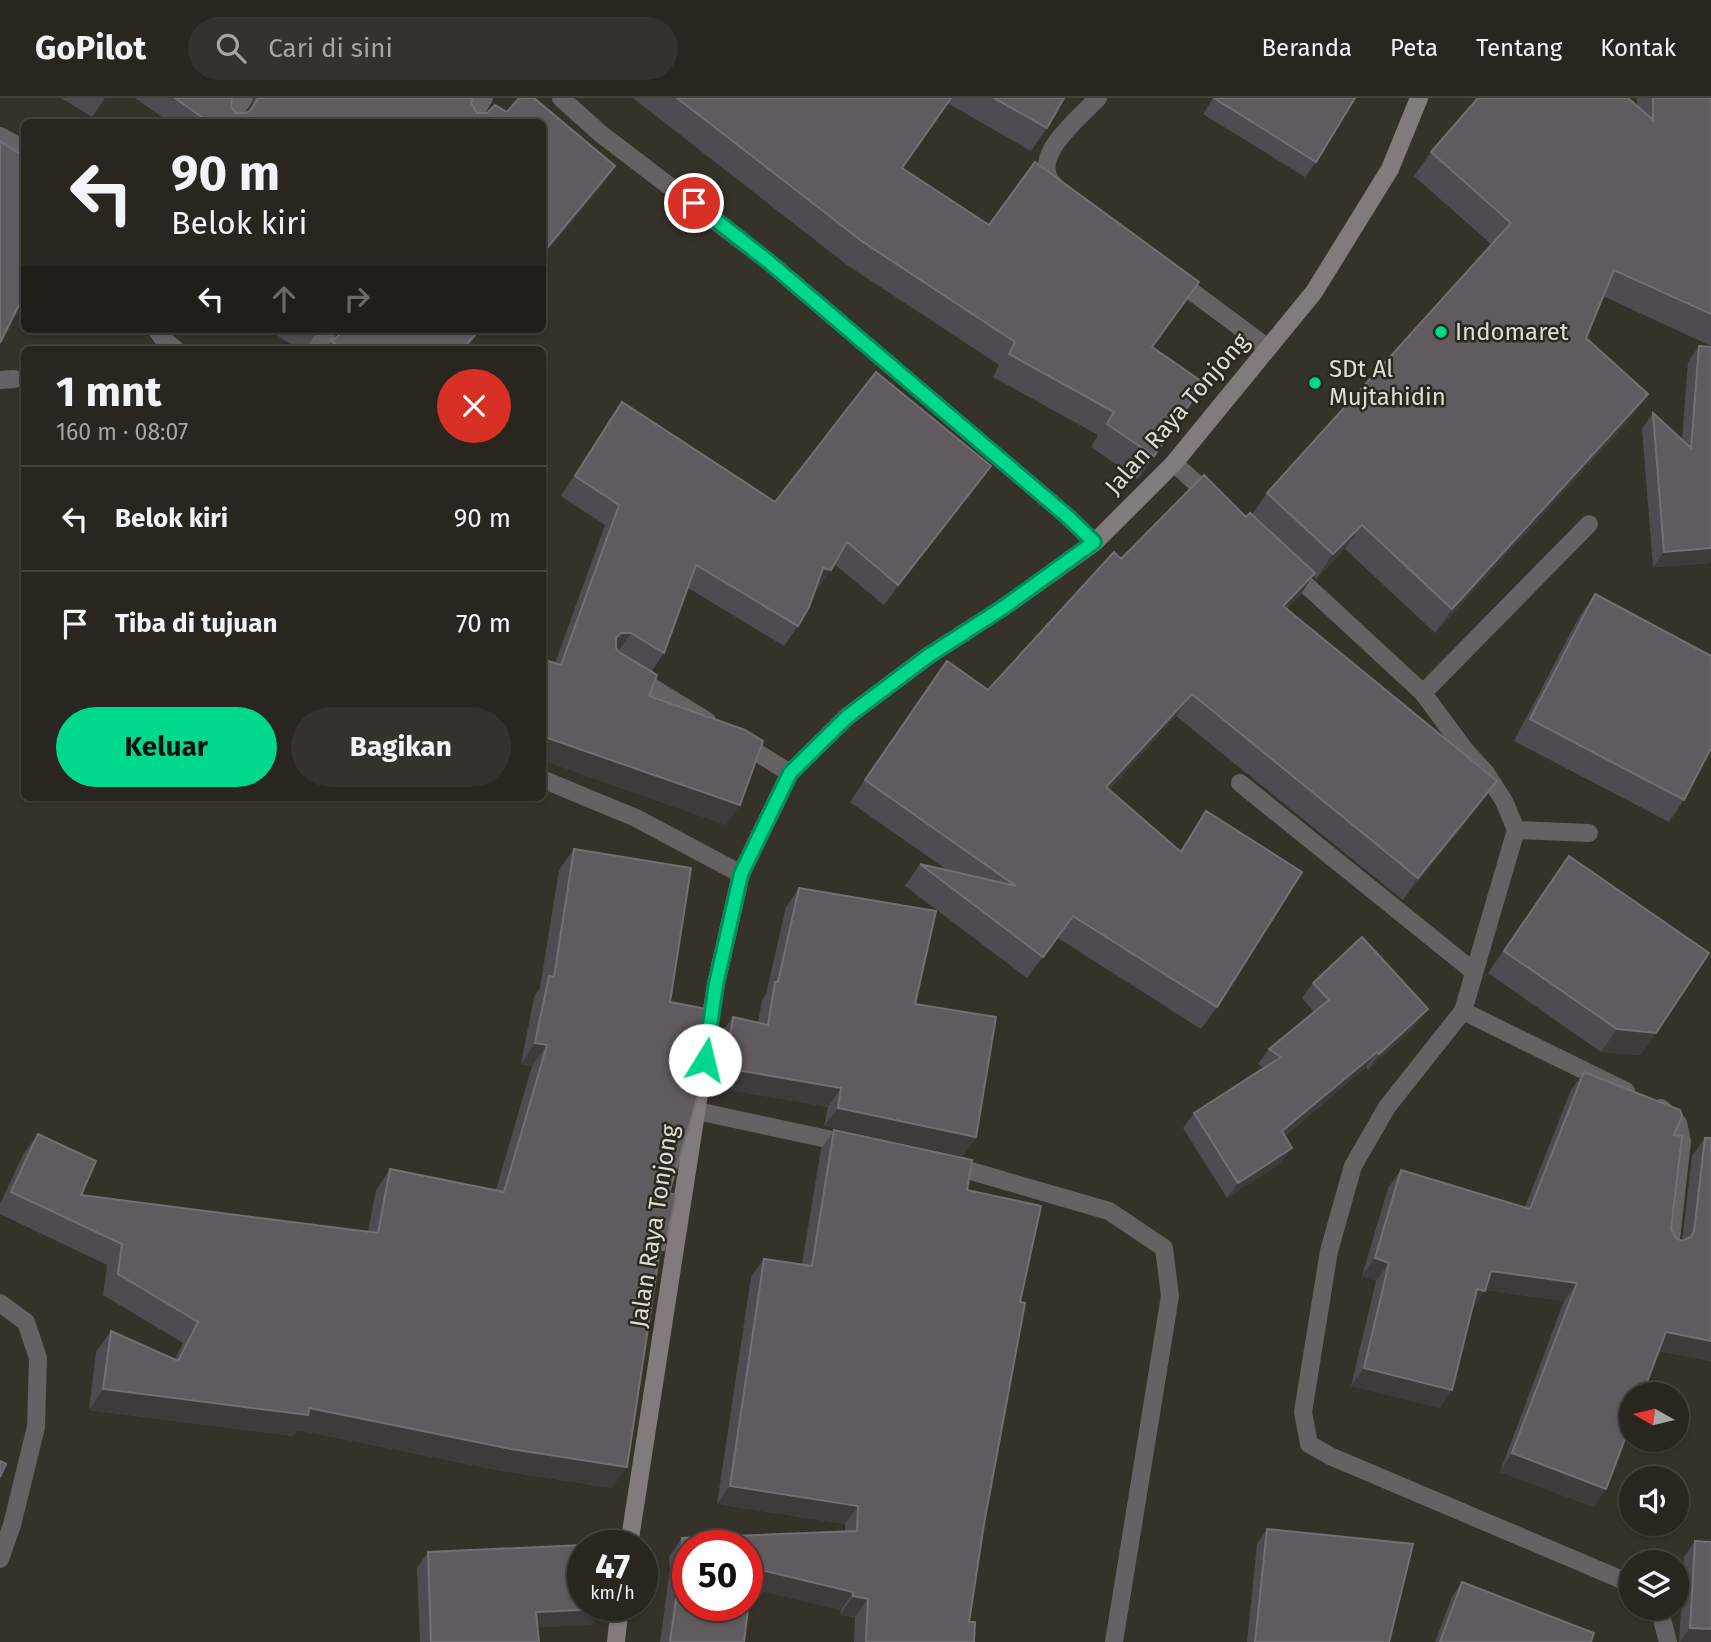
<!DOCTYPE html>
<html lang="id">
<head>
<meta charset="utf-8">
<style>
	body { margin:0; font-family:"Fira Sans",sans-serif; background:#34322c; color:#f1f3f6; height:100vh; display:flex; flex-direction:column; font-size:26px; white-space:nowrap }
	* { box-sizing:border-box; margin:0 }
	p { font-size:23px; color:#a5a5a4 }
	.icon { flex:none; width:38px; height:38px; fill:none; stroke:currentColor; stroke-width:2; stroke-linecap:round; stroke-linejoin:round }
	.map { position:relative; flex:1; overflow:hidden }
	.drawer { position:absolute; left:21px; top:248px; width:525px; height:455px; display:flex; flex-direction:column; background:#28261f; border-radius:10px; box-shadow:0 2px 5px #0004,0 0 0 2px #44433d }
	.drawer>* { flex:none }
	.top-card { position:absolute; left:21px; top:21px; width:525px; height:214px; border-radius:10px; box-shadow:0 2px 5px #0004,0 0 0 2px #44433d; background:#28261f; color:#f1f3f6; overflow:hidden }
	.needle { width:46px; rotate:278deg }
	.buttons { position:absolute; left:1619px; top:1284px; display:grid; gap:14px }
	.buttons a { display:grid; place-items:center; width:70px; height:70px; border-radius:50%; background:#28261f; box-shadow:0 2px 5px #0004,0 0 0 2px #44433d; font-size:35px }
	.speed { position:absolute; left:567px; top:1432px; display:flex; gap:14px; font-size:35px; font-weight:700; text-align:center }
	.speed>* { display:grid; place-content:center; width:91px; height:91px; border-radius:50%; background:#28261f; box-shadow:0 2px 5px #0004,0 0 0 2px #44433d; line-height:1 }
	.speed small { font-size:18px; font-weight:400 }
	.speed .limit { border:10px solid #d22; background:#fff; color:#111 }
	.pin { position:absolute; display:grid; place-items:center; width:60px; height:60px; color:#fff; margin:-30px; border:4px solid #fff; border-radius:50%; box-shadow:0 2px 7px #0007 }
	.me { position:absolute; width:77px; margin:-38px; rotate:9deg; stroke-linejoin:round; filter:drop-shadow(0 0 5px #0008) }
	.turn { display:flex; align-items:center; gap:24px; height:147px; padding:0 35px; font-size:32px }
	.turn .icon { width:91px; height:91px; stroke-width:2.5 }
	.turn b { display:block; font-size:49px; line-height:60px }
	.lanes { display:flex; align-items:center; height:66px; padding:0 35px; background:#0003; justify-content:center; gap:35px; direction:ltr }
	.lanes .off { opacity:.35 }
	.round { display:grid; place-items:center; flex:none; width:74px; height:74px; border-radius:37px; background:#34322c }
	.headline { display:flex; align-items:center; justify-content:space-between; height:119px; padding:0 35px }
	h1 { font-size:42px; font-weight:700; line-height:52px }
	.primary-button { display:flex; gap:14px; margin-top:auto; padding:14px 35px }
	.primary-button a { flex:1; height:80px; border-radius:42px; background:#00d98c; color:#111; font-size:28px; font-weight:700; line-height:80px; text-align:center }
	.primary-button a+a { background:#34322c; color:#f1f3f6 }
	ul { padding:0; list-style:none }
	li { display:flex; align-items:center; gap:21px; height:105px; padding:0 35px; border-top:2px solid #44433d }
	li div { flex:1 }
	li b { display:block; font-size:26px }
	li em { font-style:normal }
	header { display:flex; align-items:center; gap:42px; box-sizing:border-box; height:98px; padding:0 35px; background:#28261f; border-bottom:2px solid #44433d }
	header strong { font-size:33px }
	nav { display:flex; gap:38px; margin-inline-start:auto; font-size:24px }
	.search { width:490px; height:63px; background:#34322c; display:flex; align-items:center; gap:18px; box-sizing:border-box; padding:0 24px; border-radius:38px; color:#a5a5a4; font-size:26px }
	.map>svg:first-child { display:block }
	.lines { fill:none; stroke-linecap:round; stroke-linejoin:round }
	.street { stroke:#666162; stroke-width:18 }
	.secondary { stroke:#837a7c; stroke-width:18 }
	.wall { fill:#524a51 }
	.shaded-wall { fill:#403a3b }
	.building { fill:#615a5f; stroke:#756e72; stroke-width:2; fill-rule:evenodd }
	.route-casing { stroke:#008d5b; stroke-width:18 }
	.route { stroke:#00d98c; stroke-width:12 }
	.poi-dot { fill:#00d98c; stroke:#2b281f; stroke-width:2.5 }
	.labels { text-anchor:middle; stroke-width:5; stroke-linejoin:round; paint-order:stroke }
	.poi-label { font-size:24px; fill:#dfddd7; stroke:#2b281f; text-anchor:start }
	.street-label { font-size:24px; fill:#dfddd7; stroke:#2b281f }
</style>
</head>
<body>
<header>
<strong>GoPilot</strong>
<div class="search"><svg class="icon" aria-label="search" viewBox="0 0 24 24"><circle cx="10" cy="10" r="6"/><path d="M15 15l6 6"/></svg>Cari di sini</div>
<nav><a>Beranda</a><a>Peta</a><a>Tentang</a><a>Kontak</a></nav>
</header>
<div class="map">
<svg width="1711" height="1544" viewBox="0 0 1711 1544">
	<rect width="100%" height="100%" fill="#353229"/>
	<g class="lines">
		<path class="street" d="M561,0L601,36L769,164L1067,418L1094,445
			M228,24L244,0
			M469,24L484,0
			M0,38L24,51
			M1056,89C1025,62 1078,21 1098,0
			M1175,181L1268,250
			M156,231L164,242L176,252
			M314,252L329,231
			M0,282L14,281
			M1174,365L1212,400
			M1289,471L1423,595L1465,652L1486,675L1504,703L1516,732L1463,913L1387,1009L1353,1068L1329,1153L1303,1314L1309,1346L1330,1358L1620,1481L1631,1489
			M632,577L707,623
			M1423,595L1589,426
			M740,644L790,675
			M542,681L636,720L741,776
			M1240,685L1473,873
			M1516,732L1589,735
			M1463,913L1626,993
			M1661,1010L1678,1025L1682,1043L1670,1150
			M697,1013L851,1046
			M947,1066L1109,1113L1164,1150L1170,1198L1114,1544
			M0,1205L26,1224L38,1260L36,1329L12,1427L0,1461
			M1659,1510L1668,1544"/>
		<path class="secondary" d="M629,1447L716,886L741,776L790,675L848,618L928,558L1004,509L1094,445L1174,365L1314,194L1390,71L1419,0
			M616,1544L620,1507"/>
	</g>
	<path class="wall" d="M61,0H105L92,19Z
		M135,0H232L231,9L236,15H246L253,6L254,0H473L471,5L477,15H487L495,7L507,14L519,0H534L615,68L602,87L542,159V24H169Z
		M633,0H1064L1047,30L1031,53L947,5L902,70L1152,249L1204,285L1138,381L1091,349L1098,337L993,279L999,267L847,167Z
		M1213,0H1355L1316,64L1305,79L1203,16Z
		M1637,0H1711V248L1603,198L1586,240L1648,296L1631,320L1435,535L1345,451L1316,481L1313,478L1300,497L1287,510L1481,705L1403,802L1176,618L1109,692L1180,753L1206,713L1217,909L1201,931L1058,840L1027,880L905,788L920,766L947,772L850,704L947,563L988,592L1121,461L1252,417L1267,395L1492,147L1414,78L1431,54L1637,7Z
		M267,231H317V235L304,252H300Z
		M340,231H482L465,252H325L331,243L337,239Z
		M1699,248L1711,465L1653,469L1642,331L1653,315L1682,342L1688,264Z
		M622,304L775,404L991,368L977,387L884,507L834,466L817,492L815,491L798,528L784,548L688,490L664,555L651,574L649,598L726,727L542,662V566L545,562L555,565L605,427L561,398Z
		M1595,496L1684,702L1669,724L1514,643L1579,519Z
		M574,751L670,904L669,1095L664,1152L658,1161L612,1390L497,1372L298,1332L293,1338L89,1312L96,1254L111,1233L175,1261L183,1245L103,1197L107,1167L0,1116V1106L23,1057L38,1036L81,1097L368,1134L376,1092L390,1071L496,1092L532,968L521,966L534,899L540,890L559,772Z
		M1569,758L1656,935L1640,957L1601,954L1488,875Z
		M799,790L915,906L976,1039L963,1058L824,1028L828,1009L712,989L719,938L733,919L758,925L762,902L766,896L786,809Z
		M1313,885L1417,926L1368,972L1366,969L1285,1038L1281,1065L1227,1100L1183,1030L1194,1015L1264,970L1258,966L1269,951L1314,914L1302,900Z
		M1584,974L1674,1037L1671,1131L1676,1140L1682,1143L1692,1058L1705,1040H1711V1263L1658,1253L1594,1409L1500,1374L1564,1203L1485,1192L1472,1212L1440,1310L1351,1288L1376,1183L1362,1178L1388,1090L1401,1072L1525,1109L1571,992Z
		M834,1032L967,1092L1020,1204L969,1524L974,1544H854L855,1519L840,1517L841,1512L750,1490L744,1544H660L670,1471L669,1459L682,1440L845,1433V1426L717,1406L751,1179L764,1161L802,1166L821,1051Z
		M1267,1431L1389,1544H1247L1257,1446Z
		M1695,1443L1711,1544H1679L1684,1459Z
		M428,1454L603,1511L592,1527L537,1529L539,1544H420L417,1470Z
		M1462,1484L1591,1544H1435L1452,1499Z"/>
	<path class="shaded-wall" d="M615,68L602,87L542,159V156Z
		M480,231H482L465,252H462Z
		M1648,296L1631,320L1435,535L1452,511Z
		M991,368L977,387L884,507L898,487Z
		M1362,427L1345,451L1316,481L1333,456Z
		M1711,450V465L1653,469L1664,454Z
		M823,470L831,472L817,492L809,490Z
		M1315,475L1300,497L1268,529L1283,508Z
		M621,535H631L617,555H607L616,540Z
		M1192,596L1176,618L1091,711L1106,689Z
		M542,638L740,707L726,727L542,662Z
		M1497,683L1481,705L1403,802L1418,780Z
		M1073,818L1058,840L1027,880L1043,859Z
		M1428,911L1417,926L1368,972L1379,956Z
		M1617,931L1656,935L1640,957L1601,954Z
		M535,945L547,947L532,968L521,966Z
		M1377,954L1366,969L1271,1049L1282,1033Z
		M725,970L841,990L828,1009L712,989Z
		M838,1010L976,1039L963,1058L824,1028Z
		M1292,1050L1281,1065L1227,1100L1238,1085Z
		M660,1151L664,1152L650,1173Z
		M1375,1160L1389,1165L1376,1183L1362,1178Z
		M1491,1173L1577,1185L1564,1203L1478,1191Z
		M1477,1191L1485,1193L1472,1212Z
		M1666,1234L1711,1243V1263L1653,1252Z
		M1364,1270L1452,1292L1440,1310L1351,1288Z
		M103,1291L309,1310L627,1369L612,1390L497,1372L298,1332L293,1338L89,1312Z
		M1512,1355L1606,1391L1594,1409L1500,1374Z
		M730,1388L858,1408L845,1426L717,1406Z
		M753,1470L853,1494L841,1512L747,1490Z
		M853,1498L868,1501L855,1519L840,1517Z
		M603,1511L592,1527L525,1530L536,1514Z
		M1690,1530L1711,1531V1544H1680Z"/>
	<path class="building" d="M175,0H232L231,9L236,15H246L251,12L258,0H473L471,5L477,15H487L495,7L507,14L519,0H534L615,68L542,156V24H209Z
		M677,0H951L902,70L989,127L1035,64L1199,184L1152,249L1204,285L1154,358L1107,326L1114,314L1009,256L1015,244L863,144Z
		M994,0H1064L1047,30Z
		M1214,0H1355L1316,64Z
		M1478,0H1628L1653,22V0H1711V216L1614,172L1586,240L1648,296L1452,511L1362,427L1333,456L1267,395L1511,125L1431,54Z
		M0,43L24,59V197L0,245Z
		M343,231H480L462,252H335L338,248L331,243L337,239Z
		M1699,248L1711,249V450L1664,454L1653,315L1691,350Z
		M876,274L991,368L898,487L847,444L831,472L823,470L809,509L798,528L696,467L664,555L631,535H621L616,540V550L619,554L657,577L649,598L745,632L763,643L740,707L542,638V570L545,562L561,567L619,407L575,378L622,304L775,404Z
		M1204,377L1246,419L1250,415L1315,475L1283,508L1497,683L1418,780L1192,596L1106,689L1181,754L1206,713L1302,774L1217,909L1073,818L1043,859L920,766L1016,788L865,682L947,563L988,592L1114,454L1121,461Z
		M1595,496L1711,558V650L1684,702L1530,621Z
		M574,751L691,770L670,904L712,912L700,990L669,1095L676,1097L664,1152L660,1151L627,1369L511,1351L309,1310L308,1317L103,1291L111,1233L178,1263L198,1224L118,1176L122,1146L11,1094L38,1036L96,1063L81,1097L378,1135L390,1071L504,1094L547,947L535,945L549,878L554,879Z
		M1569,758L1709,855L1656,935L1617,931L1504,853Z
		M799,790L936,813L915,906L996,919L976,1039L838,1010L841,990L725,970L733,919L768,927L775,884H778Z
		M1362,839L1428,911L1379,956L1377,954L1282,1033L1292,1050L1238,1085L1194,1015L1281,959L1269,951L1329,902L1313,885Z
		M1584,974L1680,1012L1682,1018L1674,1037L1682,1038L1671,1131L1676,1140L1682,1143L1691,1139L1694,1133L1705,1040H1711V1243L1666,1234L1642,1297H1631V1325L1606,1391L1512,1355L1577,1185L1491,1173L1485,1193L1477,1191L1452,1292L1364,1270L1389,1165L1375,1160L1401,1072L1530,1111Z
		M834,1032L972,1062L967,1092L1041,1108L1020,1204L1025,1205L984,1426L969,1524H975L974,1544H866L868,1501L853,1498V1494L753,1470L744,1544H670L683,1452L682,1440L857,1433L858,1408L730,1388L764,1161L812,1168ZM688,1447H747V1507H688Z
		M0,1363L6,1366L0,1379Z
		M1267,1431L1413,1446L1389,1544H1255Z
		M1695,1443L1711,1444V1531L1690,1530Z
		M583,1447V1507H603V1511L536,1514L539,1544H431L428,1454Z
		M1462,1484L1594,1535L1591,1544H1440Z"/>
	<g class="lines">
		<g class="route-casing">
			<path id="route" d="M694,105L769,164L1067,418L1094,444L1004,509L928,558L848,618L790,675L741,776L716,886L705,962"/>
		</g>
		<use href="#route" class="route"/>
	</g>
	<g class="poi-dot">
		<circle cx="1441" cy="234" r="7"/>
		<circle cx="1315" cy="285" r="7"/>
	</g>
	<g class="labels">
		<g class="poi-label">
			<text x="1455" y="242">Indomaret</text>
			<text x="1329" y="279">SDt Al<tspan x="1329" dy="28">Mujtahidin</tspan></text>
		</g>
		<g class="street-label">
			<text transform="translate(1177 316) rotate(-49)" y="8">Jalan Raya Tonjong</text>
			<text transform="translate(654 1128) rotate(-81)" y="8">Jalan Raya Tonjong</text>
		</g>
	</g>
</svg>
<div class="buttons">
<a><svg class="needle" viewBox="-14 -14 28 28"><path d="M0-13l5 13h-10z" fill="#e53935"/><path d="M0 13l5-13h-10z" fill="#a5a5a4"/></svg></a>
<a><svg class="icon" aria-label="sound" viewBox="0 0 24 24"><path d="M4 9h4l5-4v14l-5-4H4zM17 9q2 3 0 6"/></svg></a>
<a><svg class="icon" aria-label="layers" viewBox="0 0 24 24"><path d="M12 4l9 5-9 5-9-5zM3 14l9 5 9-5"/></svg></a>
</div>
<div class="speed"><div>47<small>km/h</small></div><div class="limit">50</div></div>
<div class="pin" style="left:694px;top:105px;background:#d93025"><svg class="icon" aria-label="arrive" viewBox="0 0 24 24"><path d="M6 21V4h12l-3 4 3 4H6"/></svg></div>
<svg class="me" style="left:705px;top:962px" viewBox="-20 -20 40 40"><circle r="19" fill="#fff"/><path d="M0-13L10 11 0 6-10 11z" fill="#00d98c"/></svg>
<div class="top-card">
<div class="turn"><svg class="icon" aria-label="left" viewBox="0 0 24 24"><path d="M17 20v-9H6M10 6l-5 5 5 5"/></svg><div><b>90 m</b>Belok kiri</div></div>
<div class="lanes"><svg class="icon" aria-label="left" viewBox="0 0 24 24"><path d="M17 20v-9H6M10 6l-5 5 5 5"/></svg><svg class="icon off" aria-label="ahead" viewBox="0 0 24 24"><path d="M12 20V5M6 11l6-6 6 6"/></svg><svg class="icon off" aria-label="right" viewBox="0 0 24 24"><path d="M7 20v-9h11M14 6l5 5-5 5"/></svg></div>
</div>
<section class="drawer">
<div class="headline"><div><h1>1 mnt</h1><p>160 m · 08:07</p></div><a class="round" style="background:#d93025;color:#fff"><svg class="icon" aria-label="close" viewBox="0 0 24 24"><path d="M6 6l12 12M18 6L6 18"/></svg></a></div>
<ul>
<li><svg class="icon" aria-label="left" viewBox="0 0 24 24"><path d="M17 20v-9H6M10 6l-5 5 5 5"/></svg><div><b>Belok kiri</b></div><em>90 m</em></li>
<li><svg class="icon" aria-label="arrive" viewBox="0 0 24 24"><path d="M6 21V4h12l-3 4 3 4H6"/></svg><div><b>Tiba di tujuan</b></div><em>70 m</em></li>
</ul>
<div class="primary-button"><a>Keluar</a><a>Bagikan</a></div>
</section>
</div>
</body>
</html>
